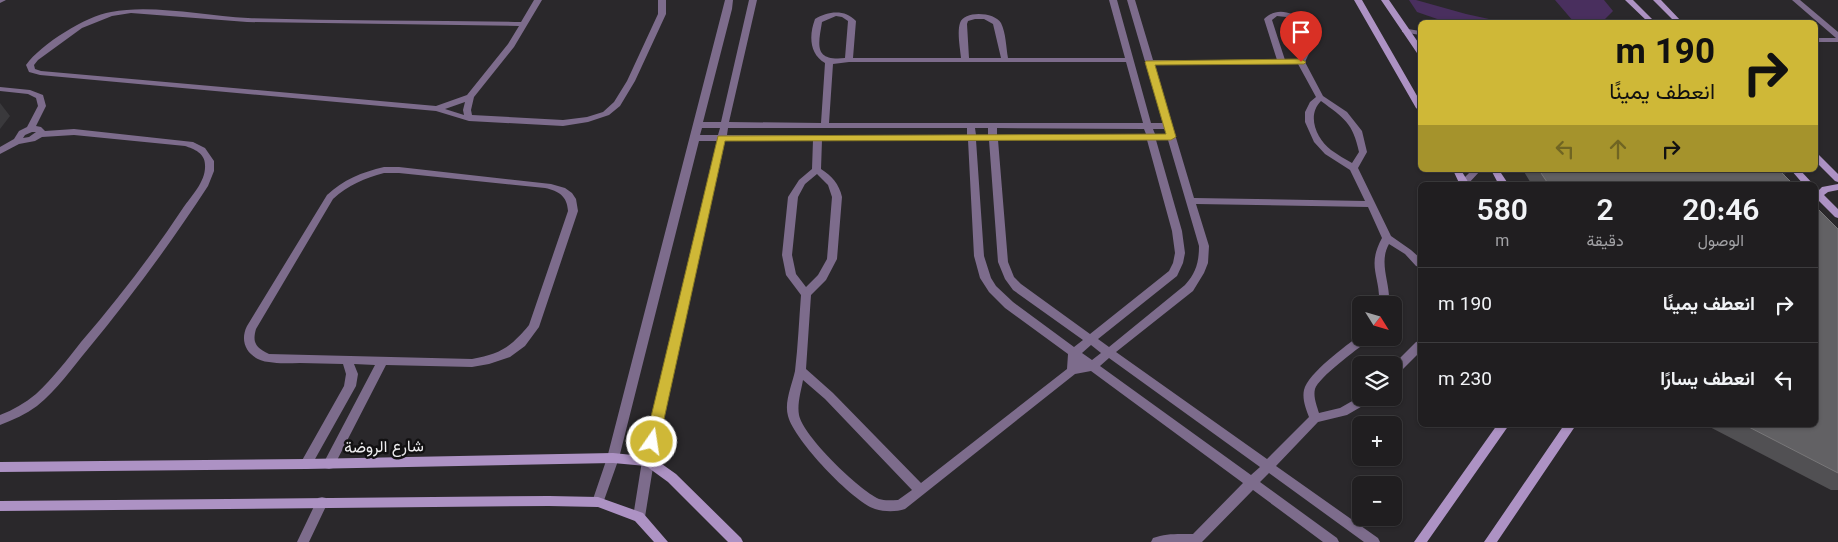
<!DOCTYPE html>
<html lang="ar">
<head>
<meta charset="utf-8">
<style>
	body { margin:0; font-family:Georgia,Vazirmatn,serif; background:#2d2b2d; color:#f1f3f6; direction:rtl; height:100vh; display:flex; flex-direction:column; font-size:19px; white-space:nowrap }
	* { box-sizing:border-box; margin:0 }
	p { font-size:16px; color:#a2a2a5 }
	.icon { flex:none; width:28px; height:28px; fill:none; stroke:currentColor; stroke-width:2; stroke-linecap:round; stroke-linejoin:round }
	.map { position:relative; flex:1; overflow:hidden; direction:ltr }
	.drawer { position:absolute; left:1418px; top:182px; width:400px; height:245px; display:flex; flex-direction:column; background:#201e20; border-radius:8px; box-shadow:0 1px 4px #0004,0 0 0 1px #3d3c3e; direction:rtl }
	.drawer>* { flex:none }
	.top-card { position:absolute; left:1418px; top:20px; width:400px; height:152px; border-radius:8px; box-shadow:0 1px 4px #0004,0 0 0 1px #3d3c3e; direction:rtl; background:#cfb837; color:#111; overflow:hidden }
	.needle { width:32px; rotate:127deg }
	.controls { position:absolute; left:1352px; top:296px; display:grid; gap:10px }
	.controls a { display:grid; place-items:center; width:50px; height:50px; border-radius:8px; background:#201e20; box-shadow:0 1px 4px #0004,0 0 0 1px #3d3c3e; font-size:25px }
	.pin { position:absolute; display:grid; place-items:center; width:42px; height:42px; color:#fff; margin:-51px -21px; border-radius:50% 50% 50% 0; rotate:-45deg; box-shadow:0 0 5px #0007 }
	.pin .icon { rotate:45deg }
	.me { position:absolute; width:55px; margin:-28px; rotate:13deg; stroke-linejoin:round; filter:drop-shadow(0 0 4px #0008) }
	.turn { display:flex; align-items:center; gap:18px; height:105px; padding:0 20px; font-size:22px }
	.turn .icon { width:65px; height:65px; stroke-width:2.5 }
	.turn b { display:block; font-size:35px; line-height:42px }
	.lanes { display:flex; align-items:center; height:48px; padding:0 20px; background:#0003; justify-content:center; gap:25px; direction:ltr }
	.lanes .off { opacity:.35 }
	.eta { display:flex; justify-content:space-evenly; align-items:center; height:85px; text-align:center }
	.eta b { font-size:30px; font-weight:600; line-height:35px }
	ul { padding:0; list-style:none }
	li { display:flex; align-items:center; gap:15px; height:75px; padding:0 20px; border-top:1px solid #3d3c3e }
	li div { flex:1 }
	li b { display:block; font-size:19px }
	li em { font-style:normal }
	.map>svg:first-child { display:block }
	.green { fill:#492f5e }
	.lines { fill:none; stroke-linecap:round; stroke-linejoin:round }
	.street { fill:#7d6c8c; fill-rule:evenodd }
	.secondary { fill:#ad92c4; fill-rule:evenodd }
	.wall { fill:#515053 }
	.shaded-wall { fill:#3a393c }
	.building { fill:#626164; stroke:#787779 }
	.route { fill:#cfb837; stroke:#877824 }
	.labels { text-anchor:middle; stroke-width:5; stroke-linejoin:round; paint-order:stroke }
	.street-label { font-size:16px; fill:#eeedef; stroke:#121112 }
</style>
</head>
<body>
<div class="map">
<svg width="1838" height="542" viewBox="0 0 1838 542">
	<rect width="100%" height="100%" fill="#2a282b"/>
	<path class="green" d="M1409,0H1416L1466,14L1489,19L1513,21H1573L1555,0H1604L1613,11L1602,22H1446L1417,12Z"/>
	<g class="lines">
		<path class="street" d="M0,0H6L0,3Z
			M534,0H542L514,47L474,97L471,110L472,115L563,120L587,117L603,112L614,102L627,81L658,14V0H666V14L635,81L620,106L609,115L588,122L563,126L469,121L436,111L40,75L29,72L26,65C41,44 86,16 111,12C152,4 205,16 248,18C339,21 430,20 521,22ZM131,13L247,22L519,26L508,44L467,95L436,106L41,71L35,69L34,65L38,60L82,28L112,16ZM465,102L463,110L464,115L445,109Z
			M725,0H733L732,9L703,122H721L749,0H757L729,122L821,123L825,63C809,54 809,35 815,19C828,11 845,9 856,21L853,58H961C960,48 957,32 960,23C964,10 995,12 1001,23C1006,33 1006,47 1008,58H1125L1109,0H1117L1151,123H1163L1127,0H1135L1153,60H1277L1264,19C1276,7 1291,12 1304,20L1313,45L1305,62L1323,96L1347,112L1362,131L1367,152L1358,168L1391,236L1411,250L1420,258V267L1416,266L1405,254L1389,244C1378,263 1391,284 1389,305H1379C1381,276 1366,267 1382,238L1368,207L1196,204L1209,246L1208,263L1204,273L1193,291L1116,352L1267,459L1309,417C1306,409 1302,399 1304,390C1308,373 1346,346 1360,335L1361,338H1369L1368,341C1356,350 1319,377 1315,389C1313,397 1317,406 1319,413L1340,408L1361,396V398H1372L1371,401L1347,415L1318,422L1276,466L1378,538L1380,542H1364L1269,473L1260,482L1337,538L1339,542H1323L1253,490L1202,542H1151L1153,538C1166,533 1179,534 1193,534L1243,483L1091,371L1075,374L905,509C896,512 885,512 875,509C852,501 794,440 788,416C784,402 792,385 795,371C798,346 799,320 801,295L786,275L782,255L788,197L799,180L812,169L813,140L725,141L654,461L645,517L643,521L639,522L635,521L633,517L642,461L717,141H699L619,458L602,506L598,507L594,506L592,502L607,458ZM836,16L842,17L848,21L845,58C814,61 818,46 822,22ZM1277,16L1286,17L1298,23L1305,45L1298,60H1285L1272,20ZM975,19H984L993,24L1001,58H969L967,24L968,21ZM849,62H1126L1143,123H829L833,64ZM1154,64H1298L1316,97L1310,102L1305,112V122L1314,142L1325,154L1350,170L1365,201L1194,198ZM1321,101C1344,118 1353,123 1359,152L1352,163C1345,159 1338,155 1331,150C1317,139 1306,116 1321,101ZM702,128H720L718,135H700ZM728,128H967V135H727ZM975,128H988V135H976ZM997,128L1144,129L1146,134L997,135ZM1153,129H1165L1167,134H1155ZM822,140H968L974,256L980,278L989,292L1005,308L1068,354L1067,369L921,483L833,393L806,369L811,295L826,280L837,259L842,197C839,184 832,176 821,169ZM976,140H989L998,262L1005,279L1013,290L1083,340L1074,347L1013,302L996,286L991,278L984,256ZM998,140H1147L1172,231L1175,253L1173,263L1169,271L1090,334L1021,284L1014,277L1008,262ZM1156,140H1168L1199,246C1199,262 1196,273 1185,285L1109,347L1098,339L1177,276L1183,263L1185,253L1182,231ZM817,174L828,185L832,197L827,259L818,275L806,287L796,274L792,255L798,197L805,184ZM1091,345L1101,353L1092,360L1082,353ZM1109,358L1260,467L1251,475L1100,366ZM803,380L825,399L912,490L898,500C892,500 885,501 879,499C859,490 803,436 799,415C797,404 801,391 803,380Z
			M1792,0H1800L1838,32V42H1815V38H1836Z
			M1402,28L1420,31V35L1402,32Z
			M0,87L30,90L43,95L46,106L36,126L41,127L45,131L74,129L193,142L205,148L214,161V171L208,186C171,243 131,297 88,349C72,368 57,390 37,406C26,414 13,420 0,425V415C13,410 25,403 36,394C53,378 67,360 81,342C118,299 152,255 183,208C192,195 206,181 205,165C205,153 194,149 185,146L74,135L42,137L35,141L19,144L0,154V147L14,139L19,131L27,127L38,106L36,98L28,94L0,91ZM32,132H36L29,137L23,138L25,135Z
			M384,167H399L551,184L565,188L572,193L576,199L578,211L539,327L525,346L510,357L489,364L472,367L386,365L333,468L329,469L325,468L323,464L375,365L354,364L358,374L356,386L310,468L306,469L302,468L300,464L344,386L346,374L343,364C329,364 315,363 300,363C290,363 279,364 269,362C250,360 238,344 247,326L327,195C343,180 362,172 384,167ZM384,173H399L545,188C559,191 567,196 568,211L529,325C511,347 500,354 472,359L269,354C256,348 252,343 256,329L333,199C348,185 365,178 384,173Z
			M1472,170H1481L1467,185H1461L1459,183Z
			M1420,341V352L1398,374L1394,375L1393,365L1416,342Z
			M322,497L326,498L328,502L309,542H297L318,498Z"/>
		<path class="secondary" d="M1354,0H1362L1420,101V111L1416,108Z
			M1381,0H1389L1420,45V53H1417Z
			M1625,0H1633L1655,22H1648Z
			M1653,0H1661L1682,22H1675Z
			M1815,153L1818,154L1838,174V182L1835,181L1815,161Z
			M1453,170H1461L1470,185H1460Z
			M1491,170H1499L1509,185H1499Z
			M1791,170H1800L1814,185H1804Z
			M1838,184V190L1828,192L1824,195L1838,209V218L1835,217L1815,197V188L1819,190L1822,187Z
			M1497,425H1509L1427,542H1414Z
			M1564,425H1576L1497,542H1484Z
			M613,453L652,457L676,474L741,538L743,542H728L668,482L646,466L613,463L306,469L0,472V462L306,459Z
			M549,496L598,497L643,513L668,542H654L635,521L598,507L549,506L0,511V501Z"/>
	</g>
	<path class="wall" d="M1523,170H1788L1784,175L1794,185H1532Z
		M1838,229V490H1831L1706,425H1815Z"/>
	<path class="shaded-wall" d="M0,103L10,116L0,129Z
		M1778,170H1788L1779,181Z"/>
	<path class="building" d="M1539,170H1779L1794,185H1549Z
		M1815,206L1838,229V473L1745,425H1815Z"/>
	<path class="route" d="M1301,59L1306,62L1304,64L1155,65L1176,137L1171,140L725,141L659,442L657,446L652,448L647,446L645,442L718,136L1166,134L1145,62L1146,61Z"/>
	<g class="labels">
		<g class="street-label">
			<text transform="translate(384 446) rotate(-1)" y="6">شارع الروضة</text>
		</g>
	</g>
</svg>
<div class="controls">
<a><svg class="needle" viewBox="-14 -14 28 28"><path d="M0-13l5 13h-10z" fill="#e53935"/><path d="M0 13l5-13h-10z" fill="#a2a2a5"/></svg></a>
<a><svg class="icon" aria-label="layers" viewBox="0 0 24 24"><path d="M12 4l9 5-9 5-9-5zM3 14l9 5 9-5"/></svg></a>
<a>+</a>
<a>−</a>
</div>
<div class="pin" style="left:1301px;top:62px;background:#d93025"><svg class="icon" aria-label="arrive" viewBox="0 0 24 24"><path d="M6 21V4h12l-3 4 3 4H6"/></svg></div>
<svg class="me" style="left:652px;top:442px" viewBox="-20 -20 40 40"><circle r="17" fill="#cfb837" stroke="#fff" stroke-width="3"/><path d="M0-11L8 9 0 5-8 9z" fill="#fff"/></svg>
<div class="top-card">
<div class="turn"><svg class="icon" aria-label="right" viewBox="0 0 24 24"><path d="M7 20v-9h11M14 6l5 5-5 5"/></svg><div><b>190 m</b>انعطف يمينًا</div></div>
<div class="lanes"><svg class="icon off" aria-label="left" viewBox="0 0 24 24"><path d="M17 20v-9H6M10 6l-5 5 5 5"/></svg><svg class="icon off" aria-label="ahead" viewBox="0 0 24 24"><path d="M12 20V5M6 11l6-6 6 6"/></svg><svg class="icon" aria-label="right" viewBox="0 0 24 24"><path d="M7 20v-9h11M14 6l5 5-5 5"/></svg></div>
</div>
<section class="drawer">
<div class="eta">
<div><b>20:46</b><p>الوصول</p></div>
<div><b>2</b><p>دقيقة</p></div>
<div><b>580</b><p>m</p></div>
</div>
<ul>
<li><svg class="icon" aria-label="right" viewBox="0 0 24 24"><path d="M7 20v-9h11M14 6l5 5-5 5"/></svg><div><b>انعطف يمينًا</b></div><em>190 m</em></li>
<li><svg class="icon" aria-label="left" viewBox="0 0 24 24"><path d="M17 20v-9H6M10 6l-5 5 5 5"/></svg><div><b>انعطف يسارًا</b></div><em>230 m</em></li>
</ul>
</section>
</div>
</body>
</html>
